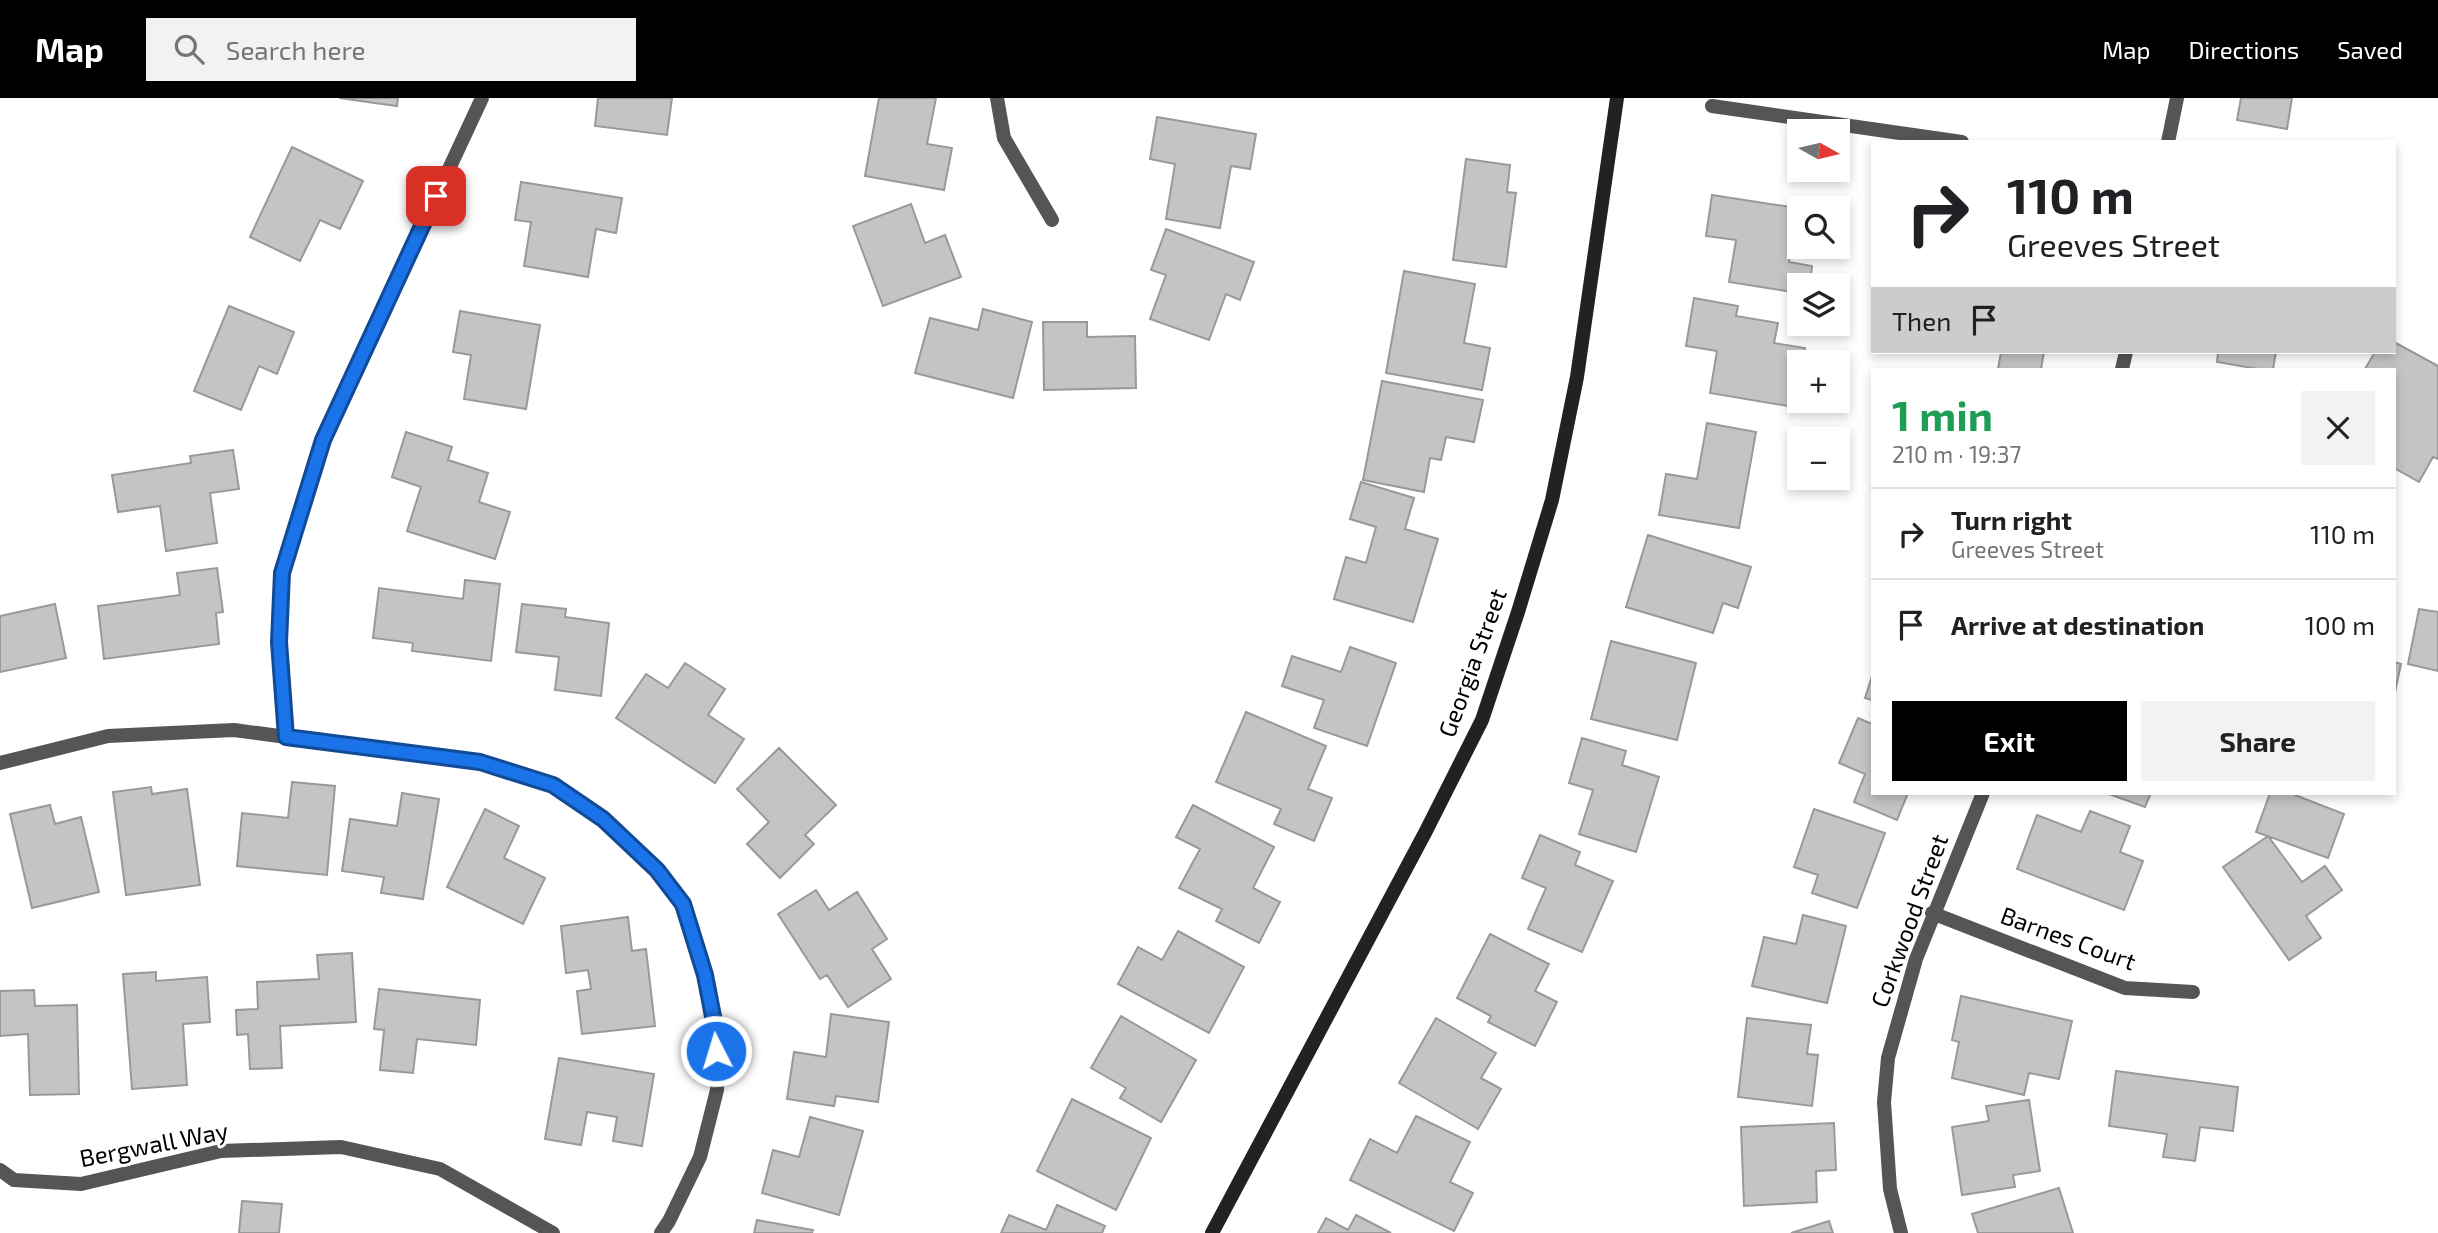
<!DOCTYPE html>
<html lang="en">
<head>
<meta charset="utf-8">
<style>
	body { margin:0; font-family:"Exo 2",sans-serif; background:#f2f2f2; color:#202124; height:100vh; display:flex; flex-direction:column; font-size:26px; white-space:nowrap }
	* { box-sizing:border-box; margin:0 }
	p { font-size:23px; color:#757577 }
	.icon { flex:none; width:38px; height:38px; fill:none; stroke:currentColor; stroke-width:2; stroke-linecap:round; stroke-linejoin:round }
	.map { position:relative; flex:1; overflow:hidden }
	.panel { position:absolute; left:1871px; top:270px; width:525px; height:427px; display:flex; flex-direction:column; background:#fff; border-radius:0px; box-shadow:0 4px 10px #0003 }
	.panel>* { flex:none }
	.guide { position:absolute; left:1871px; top:42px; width:525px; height:214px; border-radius:0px; box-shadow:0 4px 10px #0003; background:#fff; color:#202124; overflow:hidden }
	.needle { width:46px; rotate:98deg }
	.tools { position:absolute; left:1787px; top:21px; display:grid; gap:14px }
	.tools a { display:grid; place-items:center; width:63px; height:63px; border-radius:0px; background:#fff; box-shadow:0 4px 10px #0003; font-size:35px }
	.pin { position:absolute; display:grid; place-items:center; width:60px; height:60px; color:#fff; margin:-30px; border-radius:14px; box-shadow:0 4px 10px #0006 }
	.me { position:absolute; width:77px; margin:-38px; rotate:355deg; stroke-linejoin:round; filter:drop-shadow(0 0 5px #0008) }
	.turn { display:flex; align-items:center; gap:24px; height:147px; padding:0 21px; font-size:32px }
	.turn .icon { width:91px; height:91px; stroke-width:2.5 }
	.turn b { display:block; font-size:49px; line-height:60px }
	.then { display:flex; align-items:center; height:66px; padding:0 21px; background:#0003; gap:14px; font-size:26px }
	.round { display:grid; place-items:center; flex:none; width:74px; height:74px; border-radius:0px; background:#f2f2f2 }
	.head { display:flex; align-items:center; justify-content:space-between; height:119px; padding:0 21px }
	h1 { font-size:42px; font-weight:700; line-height:52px; color:#1e9e55 }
	.button { display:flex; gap:14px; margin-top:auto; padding:14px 21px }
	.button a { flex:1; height:80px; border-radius:0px; background:#000; color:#fff; font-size:28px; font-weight:700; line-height:80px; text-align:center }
	.button a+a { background:#f2f2f2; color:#202124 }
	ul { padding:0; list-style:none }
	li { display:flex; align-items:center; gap:21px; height:91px; padding:0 21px; border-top:2px solid #e0e0e0 }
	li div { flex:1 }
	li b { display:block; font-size:26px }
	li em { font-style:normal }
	header { display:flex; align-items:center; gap:42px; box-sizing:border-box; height:98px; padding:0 35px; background:#000; color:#fff }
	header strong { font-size:33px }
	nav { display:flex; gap:38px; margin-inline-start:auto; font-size:24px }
	.search { width:490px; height:63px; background:#f2f2f2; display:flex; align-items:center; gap:18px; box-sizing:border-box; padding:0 24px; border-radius:0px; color:#757577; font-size:26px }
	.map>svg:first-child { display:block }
	.building { fill:#c4c4c4; stroke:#999; stroke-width:2 }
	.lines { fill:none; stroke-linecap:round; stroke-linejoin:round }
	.lane { stroke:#555; stroke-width:14 }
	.street { stroke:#555; stroke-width:14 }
	.secondary { stroke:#222; stroke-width:14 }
	.route-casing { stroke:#114b97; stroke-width:18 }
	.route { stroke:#1a73e8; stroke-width:12 }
	.labels { text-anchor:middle; stroke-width:6; stroke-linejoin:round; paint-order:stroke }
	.street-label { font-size:24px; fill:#000; stroke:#fff }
</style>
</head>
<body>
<header>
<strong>Map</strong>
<div class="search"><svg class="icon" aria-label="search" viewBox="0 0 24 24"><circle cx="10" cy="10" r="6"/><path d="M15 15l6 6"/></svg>Search here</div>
<nav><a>Map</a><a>Directions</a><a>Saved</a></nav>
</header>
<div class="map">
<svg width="2438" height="1135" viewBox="0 0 2438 1135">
	<rect width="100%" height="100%" fill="#fff"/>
	<path class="building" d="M339,0H398L397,8Z
		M598,0H672L667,37L595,28Z
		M879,0H936L927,46L952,50L944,92L865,78Z
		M2241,0H2292L2287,31L2237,22Z
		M1157,19L1256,36L1250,71L1231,68L1220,130L1166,121L1175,66L1150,61Z
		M292,49L363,83L340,131L320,122L300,163L250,139Z
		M1466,61L1510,67L1507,94L1516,95L1506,169L1453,162Z
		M521,84L622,100L616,135L596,131L588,179L524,168L531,124L515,122Z
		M1712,97L1797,110L1789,164L1812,168L1810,187H1799V195L1729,184L1736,142L1706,138Z
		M911,106L925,145L945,137L961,179L883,208L853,128Z
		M1166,131L1254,164L1240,202L1226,196L1209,242L1150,221L1166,177L1151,172Z
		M1404,173L1475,186L1464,245L1490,250L1482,292L1386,275Z
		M1694,200L1738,208L1736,218L1778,225L1774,245L1805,250L1802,264H1799V282L1794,309L1710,295L1717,253L1686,248Z
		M229,208L294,234L277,276L259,268L241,312L194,293Z
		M983,211L1032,224L1013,300L915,275L930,220L978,232Z
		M460,213L540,227L526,311L464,301L471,257L453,254Z
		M1043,224H1087V239L1135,238L1136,290L1044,292Z
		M2394,244L2438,268V361L2433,359L2419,384L2394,370V271H2365L2375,254H2394Z
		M2001,254H2044L2041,271H1998Z
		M2218,254H2276L2273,271H2258L2217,264Z
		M1382,283L1483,302L1474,344L1446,339L1441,362L1430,360L1424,394L1363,382Z
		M1707,325L1756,334L1739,430L1659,417L1666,376L1697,381Z
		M406,334L452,349L448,362L488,375L479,404L510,414L495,461L407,433L421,389L392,379Z
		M233,352L239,391L210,395L217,445L166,453L160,408L118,414L112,377L191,365L190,358Z
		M1361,384L1414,400L1405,431L1438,441L1413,524L1334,501L1346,459L1366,465L1376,429L1350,421Z
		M1648,437L1751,469L1738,510L1723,505L1713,535L1626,509Z
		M217,470L223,514L216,515L219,546L104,561L98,508L180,497L177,475Z
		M465,482L500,486L491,563L412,553L413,545L373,540L379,490L463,501Z
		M55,506L66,560L0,574V518Z
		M522,506L566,511L565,519L609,525L601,598L555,592L559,559L516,554Z
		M2419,511L2438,514V573L2408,566Z
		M1611,543L1696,565L1677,642L1591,621Z
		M1350,549L1396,565L1367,648L1314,630L1324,602L1282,588L1292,558L1341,574Z
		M2394,564L2401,566L2394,599Z
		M685,565L725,591L708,617L744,641L715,685L616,620L646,576L668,590Z
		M1872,578V602L1865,600Z
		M1246,614L1326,648L1308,691L1332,700L1314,743L1274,726L1281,711L1216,684Z
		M1858,620L1872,626V695H1908L1897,722L1854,704L1865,676L1839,665Z
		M1582,640L1626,653L1622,667L1659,679L1636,754L1579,736L1593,692L1569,685Z
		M779,650L836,707L805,737L814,746L780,780L747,746L769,724L737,691Z
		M292,684L335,688L327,777L237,768L242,715L288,720Z
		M151,689L152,696L187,691L200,787L126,797L113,694Z
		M402,695L439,701L423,801L381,795L384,779L342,773L350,721L397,728Z
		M2106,695H2151L2145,709Z
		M2270,695H2290L2344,716L2328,760L2256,734Z
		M50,707L55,726L81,719L99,794L32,810L10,716Z
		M1193,707L1274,749L1253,790L1280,804L1259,845L1216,823L1222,811L1179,790L1200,751L1176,739Z
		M485,711L519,728L504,760L545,780L523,826L447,789Z
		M1814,711L1885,735L1857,810L1812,795L1818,777L1794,769Z
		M2090,713L2130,728L2120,754L2143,763L2124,812L2017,771L2037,717L2081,734Z
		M1540,737L1580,754L1575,767L1613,783L1582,854L1528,831L1546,790L1522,780Z
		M2268,738L2302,784L2325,768L2342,792L2306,818L2321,840L2289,862L2223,769Z
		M816,792L829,812L857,794L887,841L872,851L891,881L848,909L827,877L820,881L778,816Z
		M1803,817L1846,828L1827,905L1752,888L1764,839L1796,846Z
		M628,819L632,853L646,851L655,928L582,936L577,893L591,891L588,872L566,875L561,828Z
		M1178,833L1244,869L1209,935L1118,886L1138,849L1162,862Z
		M1490,836L1549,866L1535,893L1557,904L1535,948L1488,924L1491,918L1457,900Z
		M352,855L356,924L280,928L282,970L250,971L248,936L237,937L236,912L258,911L257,884L319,881L317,857Z
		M156,874V883L207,879L210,924L183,926L187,987L132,991L123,876Z
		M379,891L480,902L476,947L417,941L413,975L380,972L384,932L374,931Z
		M34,892L35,908L77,907L79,996L30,997L28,936L0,938V893Z
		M1961,898L2072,923L2059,981L2029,975L2024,997L1952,980L1959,944L1952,942Z
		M831,916L889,924L878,1004L836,998L834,1008L787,1001L794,954L826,959Z
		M1121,918L1196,962L1161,1024L1120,1000L1126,990L1091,970Z
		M1436,920L1496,955L1481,980L1501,991L1478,1031L1399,985Z
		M1747,920L1811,927L1807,956L1818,957L1812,1008L1738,999Z
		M559,960L654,976L642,1048L613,1043L617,1019L587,1014L581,1047L545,1041Z
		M2116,973L2238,989L2233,1033L2200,1029L2195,1063L2163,1059L2167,1036L2109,1028Z
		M1072,1001L1151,1040L1116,1112L1037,1073Z
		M2029,1002L2040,1073L2013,1077L2015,1089L1962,1097L1952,1029L1989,1023L1986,1008Z
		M1416,1018L1470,1044L1450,1084L1473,1095L1454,1133L1350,1082L1370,1041L1397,1055Z
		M810,1019L863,1033L839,1117L762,1095L773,1052L799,1059Z
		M1834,1025L1836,1072L1816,1073L1817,1104L1744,1108L1741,1029Z
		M2059,1090L2073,1135H1978L1972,1116Z
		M242,1103L282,1106L279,1135H239Z
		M1057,1107L1105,1128L1102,1135H1001L1009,1117L1046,1132Z
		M1356,1117L1391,1135H1318L1326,1120L1348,1132Z
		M757,1122L813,1132L812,1135H754Z
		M1829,1123L1833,1135H1791Z"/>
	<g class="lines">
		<path class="lane" d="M1712,8L1962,44"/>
		<path class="street" d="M997,0L1004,40L1052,122
			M2168,44L2177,0
			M2122,271L2126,254
			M286,639L279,544L282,475L323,342L482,0
			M0,665L108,638L234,632L480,665L553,687L603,721L657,772L683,806L705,877L716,934L717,992L700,1059L669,1123L661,1135
			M1932,815L2125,890L2193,894
			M0,1072L14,1082L81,1086L221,1053L341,1049L440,1071L553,1135
			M1901,1135L1890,1091L1884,1004L1888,960L1916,861L1983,695"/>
		<path class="secondary" d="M1212,1135L1426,733L1482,622L1518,514L1552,402L1577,279L1617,0"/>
	</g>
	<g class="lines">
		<g class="route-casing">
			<path id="route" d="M436,98L323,342L282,475L279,544L286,639L480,664L553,687L603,721L657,772L683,806L705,877L716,934V953"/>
		</g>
		<use href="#route" class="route"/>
	</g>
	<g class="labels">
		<g class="street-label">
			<text transform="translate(1473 565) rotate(-70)" y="8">Georgia Street</text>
			<text transform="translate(1910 823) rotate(-70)" y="8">Corkwood Street</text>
			<text transform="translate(2068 841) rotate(20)" y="8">Barnes Court</text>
			<text transform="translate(154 1047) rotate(-11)" y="8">Bergwall Way</text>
		</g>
	</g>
</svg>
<div class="tools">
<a><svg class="needle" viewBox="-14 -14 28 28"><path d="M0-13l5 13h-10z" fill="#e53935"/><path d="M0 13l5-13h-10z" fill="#757577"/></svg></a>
<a><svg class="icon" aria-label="search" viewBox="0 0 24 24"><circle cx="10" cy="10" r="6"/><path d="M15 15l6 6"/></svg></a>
<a><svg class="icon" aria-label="layers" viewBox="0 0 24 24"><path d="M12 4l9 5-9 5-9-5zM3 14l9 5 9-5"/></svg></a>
<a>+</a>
<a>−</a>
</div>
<div class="pin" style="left:436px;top:98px;background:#d93025"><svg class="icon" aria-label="arrive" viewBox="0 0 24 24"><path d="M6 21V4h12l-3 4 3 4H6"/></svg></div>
<svg class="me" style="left:716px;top:953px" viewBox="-20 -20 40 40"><circle r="17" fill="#1a73e8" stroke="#fff" stroke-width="3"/><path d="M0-11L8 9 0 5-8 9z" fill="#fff"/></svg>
<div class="guide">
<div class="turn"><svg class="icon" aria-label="right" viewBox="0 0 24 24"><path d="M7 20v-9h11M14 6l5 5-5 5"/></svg><div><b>110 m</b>Greeves Street</div></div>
<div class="then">Then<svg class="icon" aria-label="arrive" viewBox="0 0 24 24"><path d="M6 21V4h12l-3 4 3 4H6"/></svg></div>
</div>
<section class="panel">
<div class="head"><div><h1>1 min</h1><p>210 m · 19:37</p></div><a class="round"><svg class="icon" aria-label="close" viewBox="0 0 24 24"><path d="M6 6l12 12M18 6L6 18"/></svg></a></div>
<ul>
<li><svg class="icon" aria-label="right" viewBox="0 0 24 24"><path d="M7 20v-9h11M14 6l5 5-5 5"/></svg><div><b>Turn right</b><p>Greeves Street</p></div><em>110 m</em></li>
<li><svg class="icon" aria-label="arrive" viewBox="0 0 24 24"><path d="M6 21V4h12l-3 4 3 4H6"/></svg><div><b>Arrive at destination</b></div><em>100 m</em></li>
</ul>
<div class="button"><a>Exit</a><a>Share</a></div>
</section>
</div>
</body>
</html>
